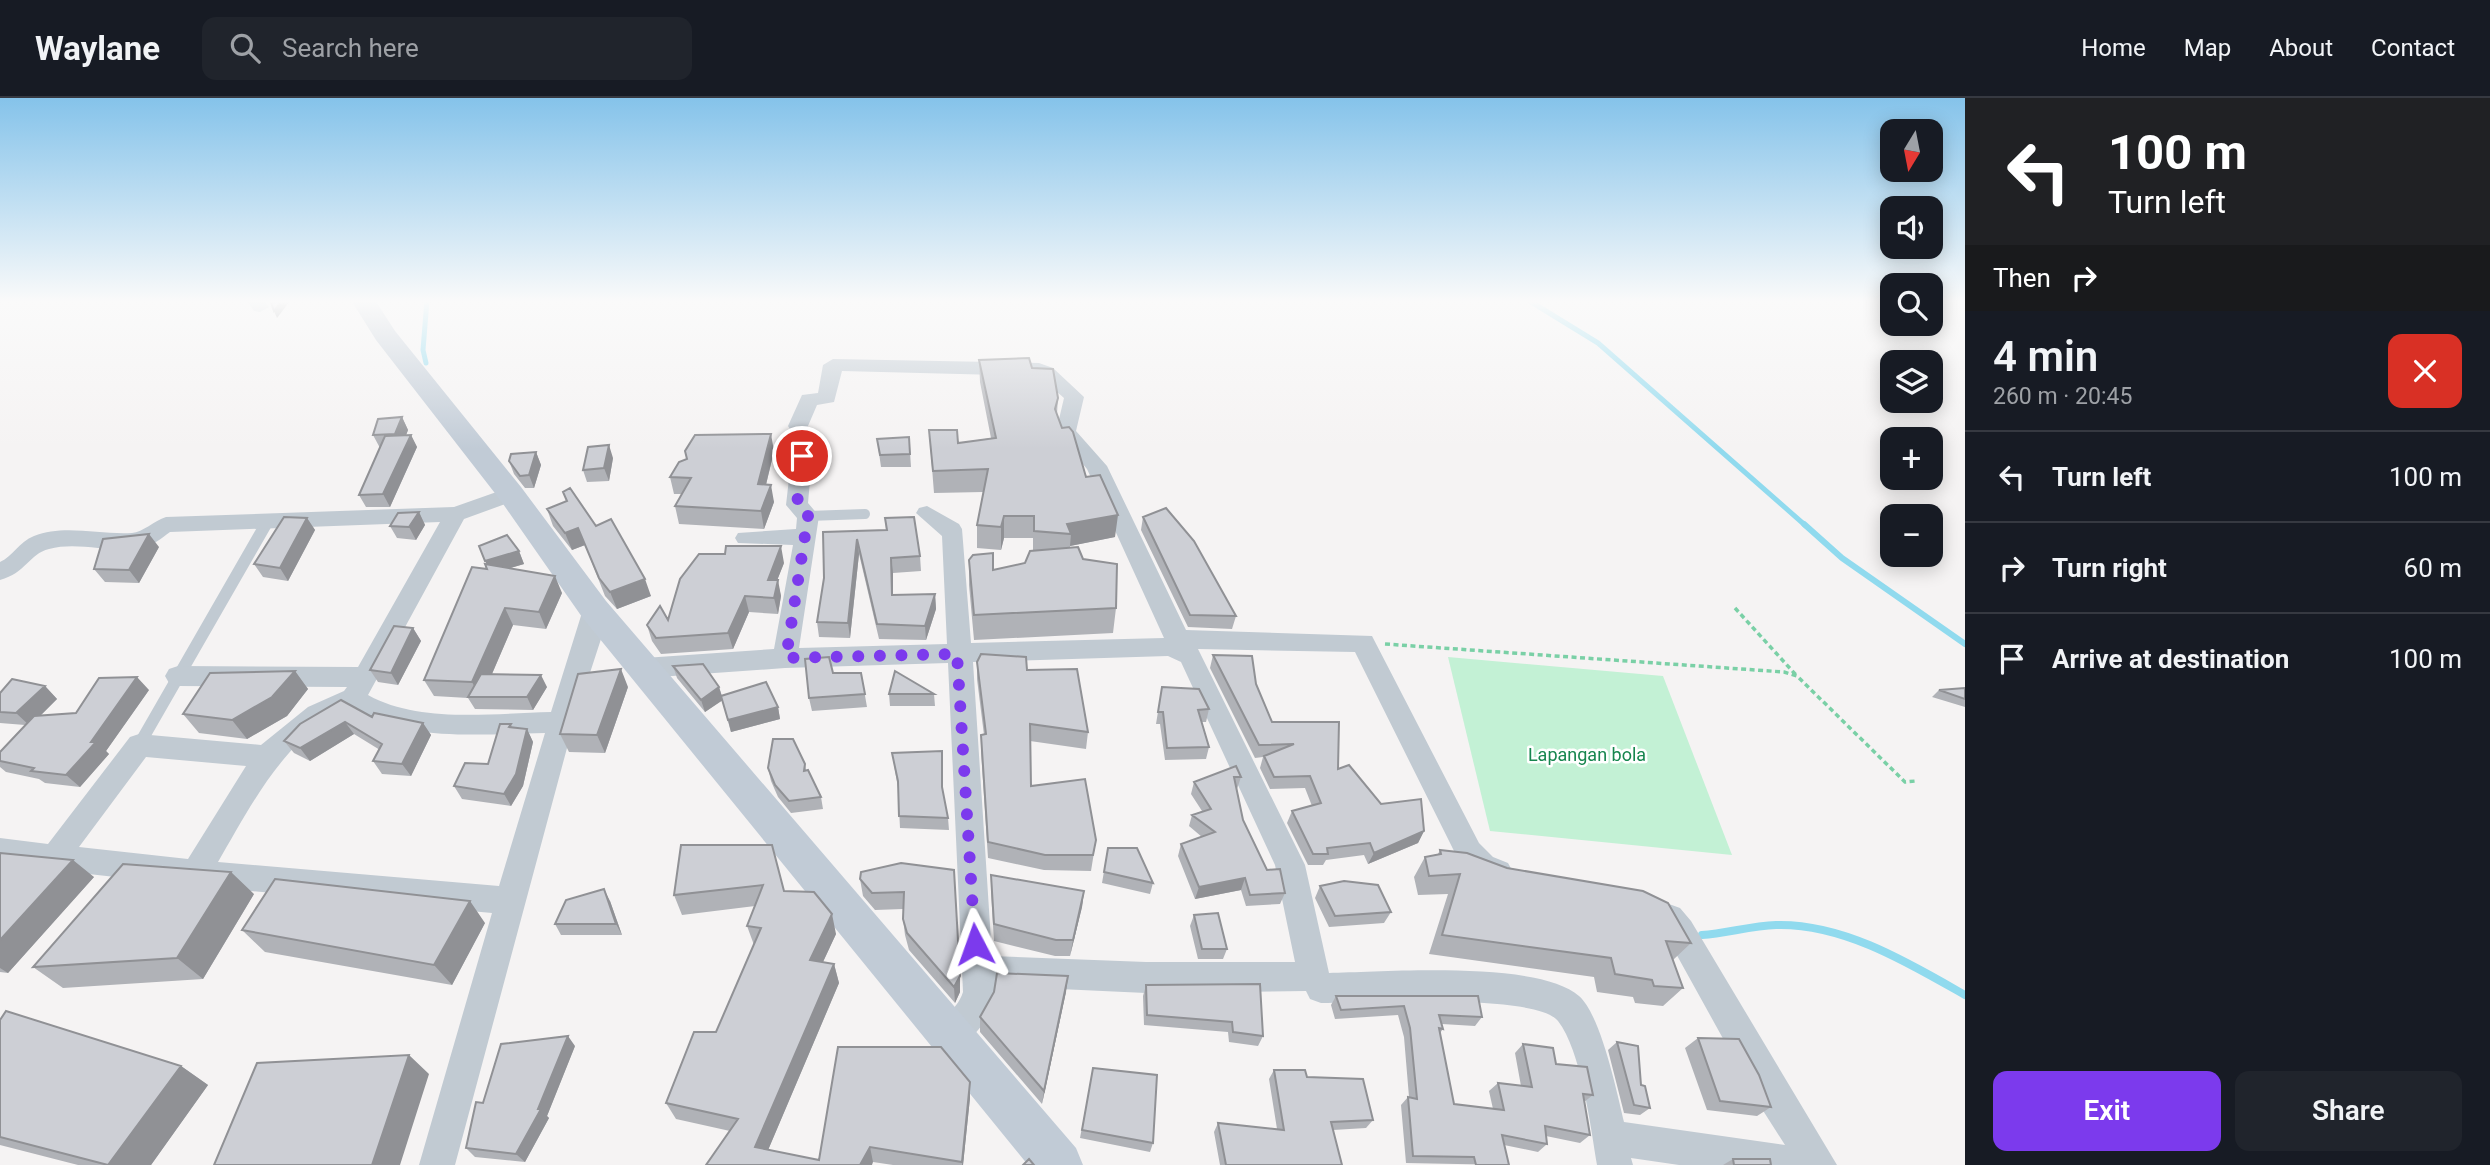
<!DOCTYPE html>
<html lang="en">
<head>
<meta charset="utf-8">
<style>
	body { margin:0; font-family:Roboto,sans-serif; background:#20242c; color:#f1f3f6; height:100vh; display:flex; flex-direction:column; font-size:26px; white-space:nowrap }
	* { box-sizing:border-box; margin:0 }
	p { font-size:23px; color:#9ea1a6 }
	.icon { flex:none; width:38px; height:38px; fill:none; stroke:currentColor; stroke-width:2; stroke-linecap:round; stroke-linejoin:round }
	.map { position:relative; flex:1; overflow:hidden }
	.details { display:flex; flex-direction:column; background:#171b24; width:525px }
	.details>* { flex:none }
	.top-card { background:#202124; color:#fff; overflow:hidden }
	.needle { width:46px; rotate:190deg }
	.tools { position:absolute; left:1880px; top:21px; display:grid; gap:14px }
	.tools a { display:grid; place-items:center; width:63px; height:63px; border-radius:14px; background:#171b24; box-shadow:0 4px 18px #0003; font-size:35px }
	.pin { position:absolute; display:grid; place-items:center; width:60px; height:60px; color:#fff; margin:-30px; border:4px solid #fff; border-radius:50%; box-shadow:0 2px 7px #0007 }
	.me { position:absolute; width:77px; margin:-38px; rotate:356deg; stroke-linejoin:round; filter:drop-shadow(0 0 5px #0008) }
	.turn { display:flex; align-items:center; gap:24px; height:147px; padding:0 28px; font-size:32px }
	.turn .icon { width:91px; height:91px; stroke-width:2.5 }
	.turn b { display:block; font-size:49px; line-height:60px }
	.then { display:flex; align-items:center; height:66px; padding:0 28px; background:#0003; gap:14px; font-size:26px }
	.round { display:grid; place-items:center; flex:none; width:74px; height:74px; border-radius:14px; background:#20242c }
	.head { display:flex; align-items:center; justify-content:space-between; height:119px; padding:0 28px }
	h1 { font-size:42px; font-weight:600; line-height:52px }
	.cta { display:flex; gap:14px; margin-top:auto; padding:14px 28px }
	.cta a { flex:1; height:80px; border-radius:14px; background:#7c3aed; color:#fff; font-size:28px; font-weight:600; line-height:80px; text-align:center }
	.cta a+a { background:#20242c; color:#f1f3f6 }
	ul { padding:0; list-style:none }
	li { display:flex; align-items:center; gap:21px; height:91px; padding:0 28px; border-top:2px solid #363941 }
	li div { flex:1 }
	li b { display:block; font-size:26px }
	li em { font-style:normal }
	header { display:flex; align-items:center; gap:42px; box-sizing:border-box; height:98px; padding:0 35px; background:#171b24; border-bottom:2px solid #363941 }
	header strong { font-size:33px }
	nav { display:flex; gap:38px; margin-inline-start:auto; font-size:24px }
	.search { width:490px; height:63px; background:#20242c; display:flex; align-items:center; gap:18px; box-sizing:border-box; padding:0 24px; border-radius:14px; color:#9ea1a6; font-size:26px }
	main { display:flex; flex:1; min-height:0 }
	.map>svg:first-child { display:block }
	.green { fill:#c3f1d5 }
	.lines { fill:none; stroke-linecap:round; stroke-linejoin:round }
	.stream-far2 { stroke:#90daee; stroke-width:5 }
	.stream-far1 { stroke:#90daee; stroke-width:6 }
	.stream { stroke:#90daee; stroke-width:8 }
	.path { stroke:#7ad0a6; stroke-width:3.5; stroke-dasharray:5 3.5; stroke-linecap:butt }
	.lane-far1 { stroke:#c1cad2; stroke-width:10 }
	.lane { stroke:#c1cad2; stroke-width:12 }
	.street { fill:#c1cad2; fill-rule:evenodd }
	.secondary { fill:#c1cbd6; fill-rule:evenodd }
	.wall { fill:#b0b2b7 }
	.shaded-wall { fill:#909195 }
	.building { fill:#cdcfd5; stroke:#909195; stroke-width:2 }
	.route { stroke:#7c3aed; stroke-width:12; stroke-dasharray:0 21.6 }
	.labels { text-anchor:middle; stroke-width:5; stroke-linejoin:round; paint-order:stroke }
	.park-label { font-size:18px; fill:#17864f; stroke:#fff }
</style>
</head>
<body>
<header>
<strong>Waylane</strong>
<div class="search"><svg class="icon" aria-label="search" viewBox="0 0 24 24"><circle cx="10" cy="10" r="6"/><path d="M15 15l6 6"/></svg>Search here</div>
<nav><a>Home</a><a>Map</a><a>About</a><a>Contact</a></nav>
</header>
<main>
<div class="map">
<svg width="1965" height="1067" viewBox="0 0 1965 1067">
	<rect width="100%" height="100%" fill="#f5f3f3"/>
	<path class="green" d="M1448,559L1663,578L1732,757L1490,733Z"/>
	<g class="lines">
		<path class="stream-far2" d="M1528,202L1598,245L1806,428
			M426,265L423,252L427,202"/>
		<path class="stream-far1" d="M1804,426L1842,460L1965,546"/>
		<path class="stream" d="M1702,837C1727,835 1751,828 1776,827C1843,825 1909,865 1965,897"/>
		<path class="path" d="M1735,510L1796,577
			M1385,546L1784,574L1797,578L1905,684L1916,683"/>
		<path class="lane-far1" d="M808,418L865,416
			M265,428L269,422"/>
		<path class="lane" d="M139,647L266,426"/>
		<path class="street" d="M246,202H264L269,209L260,214L254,213Z
			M833,261L1039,265L1053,270L1084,299L1076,333L1107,368L1186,532L1372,538L1479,745L1493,759L1508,765L1513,774L1508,783C1488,791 1472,778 1459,763L1355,554L1198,551L1305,767L1329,875C1384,874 1539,862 1579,898C1601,917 1617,995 1624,1024L1785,1047L1762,1011L1669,843L1654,820L1658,810L1669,806L1680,810L1691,823L1837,1067H1679L1631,1060L1633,1067H1597C1591,1030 1581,952 1558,923C1537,895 1361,905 1321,905L1310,901L1306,893L1146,895L994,888C996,915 974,944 950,953L938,948L934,937C941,920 958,911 963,894L948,565L785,570L644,580L635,577L631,570L635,563L644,560L774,551L793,447L738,445L735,440L738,435L796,431L797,420L786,407L794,337L788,328L802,297L818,295L823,267ZM842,273L1039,278L1064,300L1056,334L1087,371L1164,540L971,545L962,431L959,426L927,408L919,410L916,415L942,438L947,546L799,550L819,418L808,405L814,337L808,328L817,307L834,304ZM1168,558L1181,564L1275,767L1295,864H1146L992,858L973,564Z
			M511,389L519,391L522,396L519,401L464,421L368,597C420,626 494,615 551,614L585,505L594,502L603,505L606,511L601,541L574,624L455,1067H419L492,815L195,788L0,766V740L48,746L130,639L139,636L261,647L308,609L344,593L347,589L178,588L169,585L165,578L169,571L178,568L358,569L440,424L170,434C162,440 152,448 142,450C112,456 79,443 49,451C29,456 26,475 0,482V464C13,458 19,444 34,438C64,426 100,437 132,435C143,434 154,423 166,419L454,409ZM350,612C408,644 481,636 545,635L499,788L218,764C249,711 288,632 350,612ZM146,659L246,668L188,761L79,749Z"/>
		<path class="secondary" d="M351,202H375L395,233L521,389L606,503L1076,1050L1083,1067H1028L582,519L501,403L376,242Z"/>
	</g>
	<path class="wall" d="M979,262L1032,270L1058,300L1057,316L1062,330L1115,439L1070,448V450L1083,461L1116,510L1113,535L974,542L969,487V462L993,472L1025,465L1033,453V440H1004L1001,452L977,450V427L983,394L934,395L929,332L958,345L991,340L980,284Z
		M402,319L408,332L406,337H411L417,349L390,409H366L359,397L380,350L373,337Z
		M909,339L911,369H881L877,341Z
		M774,353L766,387L774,404L764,431L679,426L675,408L682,396H674L670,379Z
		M536,354L541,367L534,390H525L514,376L509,363Z
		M613,360L609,383L587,384L583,372Z
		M547,411L596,428L651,498L617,511L605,498L585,447L572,452L553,428Z
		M419,414L425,427L416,442L397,440L390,428Z
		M1143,419L1236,518L1232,531L1188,529L1141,432Z
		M307,420L315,432L288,483L263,479L254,466Z
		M885,420L920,458L921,473L893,475V497L935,496L936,511L926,542L879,541L859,456L850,540L819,539L817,524L824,480L823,434L886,432Z
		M159,449L139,485L105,484L94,471Z
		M519,453L524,466L510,470L562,495L546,531L513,527L492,576L547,589L533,612L475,611L468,600L434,598L424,582L487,471Z
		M784,465L777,482L781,498L778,516L749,514L733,551L661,556L652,543L647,527L668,522Z
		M413,530L421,543L398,587L378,584L370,572Z
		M1213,557L1256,586L1272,624L1338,671L1381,706L1424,733L1418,745L1368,766L1364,757L1326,762L1323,767H1308L1287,725L1292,713L1312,708L1305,690L1270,691L1260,670L1263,659L1255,660L1210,570Z
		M977,564L1027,572L1088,634L1086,651L1030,643L1031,688L1096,742L1091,773L1044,772L988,760L981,653V637H984L977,581Z
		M673,568L719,589L722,598L778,609L780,621L731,634L722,602L705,614L677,580Z
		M295,573L308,591L287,618L247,641L199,635L183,616Z
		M833,575H861L867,609L812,613L809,600Z
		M45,588L57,601L40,618L76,615L149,592L106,653L109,656L80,689L45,685L39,681L6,674L0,669V654L25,627L0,625V595Z
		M628,589L605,655L569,654L560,636Z
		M1162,589L1209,611L1206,624H1202L1209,649L1206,661L1165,662L1160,626H1156Z
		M1965,590V609L1932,599L1939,592Z
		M889,596H934L935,608H890Z
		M372,619L423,625L431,637L411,678L382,676L373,663L380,652L354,636L310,663L294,655L284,643L300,626Z
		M511,626L512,629L527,631L533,644L523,688L511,708L462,701L454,688L488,666Z
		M942,653V692L948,720L949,732L900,730L898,690L894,667L892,655Z
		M805,666L806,672L821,699L823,711L791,715L778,699L771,683L768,670Z
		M1236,668L1241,679L1237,691L1243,722L1267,772L1285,795L1280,806L1246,808L1241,792L1195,801L1178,758L1181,746L1202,739L1189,728L1192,717L1202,713L1191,696L1194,684Z
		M772,747L784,793L836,836L823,864L834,866L839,885L768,1052L819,1062L970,1000L963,1067H893L873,1064L706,1067L730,1033L676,1021L666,1005L716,934L754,847L747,828L755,808L682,817L674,797Z
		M1108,750L1153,785L1150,796L1102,785Z
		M1440,752L1691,845L1673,862L1683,890L1663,908L1635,905L1633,899L1597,894L1594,879L1429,856L1448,796L1418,797L1414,779L1425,759L1438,756Z
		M0,755L94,779L8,875L0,874Z
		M901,765L960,894L955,905L909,852L905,837L903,821V811L875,812L863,798L860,781Z
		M991,777L1084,793L1082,809L1070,858H1055L994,843L991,794Z
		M1320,788L1391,814L1384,825L1329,829L1315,800Z
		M254,796L203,881L63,890L33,869Z
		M610,803L622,837H561L555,826Z
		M1194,817L1227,851L1223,861H1198L1190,828Z
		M485,825L452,887L265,854L242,832Z
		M1146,887L1263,938L1258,948L1229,944L1228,934L1144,927L1143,898Z
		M1066,894L1042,1006L980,934V919Z
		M1336,898L1482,919L1475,928L1442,926L1443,931L1440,935L1454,1006L1493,1011L1489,993L1498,985L1521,988L1515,955L1523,946L1556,966L1593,997L1584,1004L1590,1037L1580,1045L1546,1038L1547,1046L1538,1054L1504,1047L1509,1067L1406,1065L1401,1007L1408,999H1409L1404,939L1398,917L1335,921L1331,907Z
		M0,922L181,968L208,987L151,1067H78L0,1047Z
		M1698,940L1771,1009L1757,1018L1707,1012L1685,950Z
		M1617,944L1641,987L1650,1010L1640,1017L1624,1015L1608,952Z
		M575,948L547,1018L549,1020L525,1064L475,1059L466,1050L483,1005Z
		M1093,970L1153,1045L1150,1054L1080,1040Z
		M1274,972L1307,979L1373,1022L1366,1030L1333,1032L1342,1067H1220L1214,1034L1218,1025L1277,1031L1269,981Z
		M1733,1061L1771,1067H1723Z"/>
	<path class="shaded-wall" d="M283,202H289L290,203L277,220L274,213Z
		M402,319L408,332L402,348L395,336Z
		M771,336L774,353L762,403L758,386Z
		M411,337L417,349L390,409L383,396Z
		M609,347L613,360L609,383L604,370Z
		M536,354L541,367L534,390L529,377Z
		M771,387L774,404L764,431L761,413Z
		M419,414L425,427L416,442L409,429Z
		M1118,417L1115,439L1070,448L1071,436L1067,426Z
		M1004,418V440L1001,452V429Z
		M307,420L315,432L288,483L280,470Z
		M578,430L585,447L572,452L565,435Z
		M149,436L159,449L139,485L129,472Z
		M857,441L859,456L850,540L848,525Z
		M781,448L784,465L771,498L768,482Z
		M519,453L524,466L491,476L485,463Z
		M891,460L893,475V512L892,497Z
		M555,478L562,495L546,531L539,514Z
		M645,481L651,498L617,511L610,494Z
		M778,482L781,498L778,516L774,500Z
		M935,496L936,511L926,542L925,528Z
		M745,498L749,514L733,551L728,535Z
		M505,510L513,527L482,599H480L472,584Z
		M413,530L421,543L398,587L391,575Z
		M621,571L628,589L605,655L597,637Z
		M295,573L308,591L287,618L247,641L232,622Z
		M541,577L547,589L533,612L527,599Z
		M137,579L149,592L106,653L109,656L80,689L66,677Z
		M45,588L57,601L30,628L16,615Z
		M719,589L723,602L705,614L701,602Z
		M778,609L780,621L731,634L728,622Z
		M345,624L354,636L310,663L300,650Z
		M423,625L431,637L411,678L402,666Z
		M527,631L533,644L523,688L511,708L504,696Z
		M1424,733L1418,745L1368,766L1374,755Z
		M73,762L94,779L8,875L0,870V842Z
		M231,774L254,796L203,881L177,860Z
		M1245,780L1241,792L1195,801L1199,789Z
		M604,791L610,803L622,837L616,826Z
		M1084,793L1082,809L1070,858L1073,842Z
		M470,803L485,825L452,887L434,867Z
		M832,816L836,836L815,881L810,862Z
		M834,866L839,885L763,1064L755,1049Z
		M960,878V894L955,905L954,889Z
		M1068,878L1066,894L1042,1006L1044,993Z
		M568,938L575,948L547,1018L549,1020L525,1064L516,1056L538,1011Z
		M409,957L429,976L400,1067H372Z
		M181,968L208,987L151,1067H108Z
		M970,984V1000L963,1067H962Z
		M870,1049L873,1064L872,1067H860Z"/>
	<path class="building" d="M270,202H283L274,213Z
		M1029,260L1032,270L1053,271L1058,300L1055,311L1062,330L1069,329L1073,334L1086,379L1100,377L1118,417L1067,426L1071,436L1034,433V418H1004L1001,429L977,427L988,371L933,373L929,332H957L958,345L996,340L979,262Z
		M402,319L395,336L373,337L378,321Z
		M771,336L758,386L771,387L761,413L675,408L691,380L670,379L679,364L687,361L685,353L695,337Z
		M411,337L383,396L359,397L385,338Z
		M909,339L910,356L880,357L877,341Z
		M609,347L604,370L583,372L588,349Z
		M536,354L529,377L520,378L509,363L511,356Z
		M570,390L596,428L611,421L645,481L610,494L599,480L578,430L565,435L547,411L567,403L563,394Z
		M1166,410L1194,443L1236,518L1190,517L1143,419Z
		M419,414L409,429L390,428L398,415Z
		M284,419L307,420L280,470L254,466Z
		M914,419L920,458L891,460L892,497L935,496L925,528L877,526L857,441L848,525L817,524L824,480L823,434L887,432L885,420Z
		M149,436L129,472L94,471L103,441Z
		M507,437L519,453L485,463L479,448Z
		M726,448H781L768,482H778L774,500L745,498L728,535L656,540L647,527L660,508L668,522L680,481L699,456H725Z
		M1078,449L1083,461L1117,466L1116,510L974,517L969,462L973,457L993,455V472L1025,465L1030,453Z
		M485,466L555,478L539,514L505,510L472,584L424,582L472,469L487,471Z
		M394,528L413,530L391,575L370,572Z
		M981,556L1026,559L1027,572L1077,571L1088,634L1030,626L1031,688L1085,681L1096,742L1093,757H1045L988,744L981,637L986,636L977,564Z
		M1213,557L1252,558L1256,586L1272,624H1339L1338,671L1349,667L1381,706L1421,701L1424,733L1374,755L1370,745L1327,750L1328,756H1313L1292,713L1321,705L1310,678L1274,679L1264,658L1294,646L1259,647Z
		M829,559L833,575H861L865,596L809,600L805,561Z
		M703,566L719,589L701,602L673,568Z
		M621,571L597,637L560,636L578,576Z
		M295,573L272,599L232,622L183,616L210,575Z
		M895,573L934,596H889Z
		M481,576L541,577L527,599H468Z
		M137,579L91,644H96L66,677L31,673L34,670L0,663V654L34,618L76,615L99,580Z
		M12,581L45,588L16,615L0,614V595Z
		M766,584L778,609L728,622L721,598Z
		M1162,589L1199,591L1209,611L1198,612L1209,649L1167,650L1163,614H1158Z
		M1965,590V601L1939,592Z
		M341,602L372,619L374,615L423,625L402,666L373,663L382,646L345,624L300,650L284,643L300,626Z
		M500,626H511L509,629L527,631L516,676L504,696L454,688L465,665L488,666Z
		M773,641H793L805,666L804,673L808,672L821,699L789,703L775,687L768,670Z
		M942,653V689L948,720L899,718L898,683L892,655Z
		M1236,668L1241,679H1234L1243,722L1267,772L1280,771L1285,795L1250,797L1245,780L1199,789L1181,746L1215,734L1192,717L1211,711L1194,684Z
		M681,747H772L784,793L814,794L832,816L810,862L834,866L755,1049L819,1062L838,949H941L970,984L962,1064L870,1049L860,1067H706L738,1021L666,1005L694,934H716L761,830L747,828L763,787L674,797Z
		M1108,750H1137L1153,785L1104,774Z
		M1440,752L1467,755L1507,770L1643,793L1668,805L1691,845L1666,843L1683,890L1654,888L1652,882L1615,876L1611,860L1442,837L1460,776L1429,778L1425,759L1441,756Z
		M0,755L73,762L0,842Z
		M901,765L954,772L960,878L954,889L907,835L903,821L904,794L872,795L860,781L861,774Z
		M123,766L231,774L177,860L33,869Z
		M991,777L1084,793L1073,842H1056L994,826Z
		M275,781L470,803L434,867L242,832Z
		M1344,783L1378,787L1391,814L1335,818L1320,788Z
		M604,791L616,826H555L566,802Z
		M1218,815L1227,851H1202L1194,817Z
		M997,875L1068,878L1044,993L980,919L994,894Z
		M1260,886L1263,938L1233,934L1232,924L1147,917L1146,887Z
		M1336,898H1478L1482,919L1439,917L1443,931L1439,930L1454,1006L1504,1012L1498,985L1532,989L1523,946L1553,950L1556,966L1587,969L1593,997L1583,996L1590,1037L1545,1028L1547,1046L1502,1037L1509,1067H1476L1474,1059L1413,1058L1408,999L1417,1001L1410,930L1404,908L1341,912Z
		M6,913L181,968L108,1067L0,1039V922Z
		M568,938L538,1011H541L516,1056L466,1050L476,1004L483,1005L501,946Z
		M1698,940L1739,941L1759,977L1771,1009L1720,1003Z
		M1617,944L1638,948L1641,987L1645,988L1650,1010L1634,1007Z
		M409,957L372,1067H214L257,965Z
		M1093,970L1157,977L1153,1045L1082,1032Z
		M1274,972H1305L1307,979L1363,981L1373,1022L1331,1024L1342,1067H1226L1218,1025L1284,1032Z
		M1029,1061L1034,1067H1023Z
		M1733,1061H1770L1771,1067H1734Z"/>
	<linearGradient id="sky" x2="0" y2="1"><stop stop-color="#85c3ea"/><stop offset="0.58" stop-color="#fafafa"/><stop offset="1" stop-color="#fafafa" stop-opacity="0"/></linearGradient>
	<rect width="1965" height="351" fill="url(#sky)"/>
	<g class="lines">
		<path class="route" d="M802,358L797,407L808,418L786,560L957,556L975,846"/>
	</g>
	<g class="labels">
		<g class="park-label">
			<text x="1587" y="663">Lapangan bola</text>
		</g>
	</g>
</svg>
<div class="tools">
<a><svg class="needle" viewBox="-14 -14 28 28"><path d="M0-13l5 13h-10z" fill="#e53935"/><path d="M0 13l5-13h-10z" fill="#9ea1a6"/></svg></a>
<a><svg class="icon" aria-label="sound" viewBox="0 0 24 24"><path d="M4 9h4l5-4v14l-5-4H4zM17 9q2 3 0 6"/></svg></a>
<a><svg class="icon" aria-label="search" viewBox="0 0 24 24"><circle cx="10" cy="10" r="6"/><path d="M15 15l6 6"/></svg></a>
<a><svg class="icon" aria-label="layers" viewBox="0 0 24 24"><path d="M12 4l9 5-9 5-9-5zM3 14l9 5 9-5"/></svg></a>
<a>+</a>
<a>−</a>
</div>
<div class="pin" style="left:802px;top:358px;background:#d93025"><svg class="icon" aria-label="arrive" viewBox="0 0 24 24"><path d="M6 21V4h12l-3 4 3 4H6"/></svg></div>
<svg class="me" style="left:975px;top:846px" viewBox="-20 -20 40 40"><path d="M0-17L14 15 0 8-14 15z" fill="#7c3aed" stroke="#fff" stroke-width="4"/></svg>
</div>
<section class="details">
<div class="top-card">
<div class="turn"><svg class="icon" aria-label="left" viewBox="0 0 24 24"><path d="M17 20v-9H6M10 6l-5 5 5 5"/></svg><div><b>100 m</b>Turn left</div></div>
<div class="then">Then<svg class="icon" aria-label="right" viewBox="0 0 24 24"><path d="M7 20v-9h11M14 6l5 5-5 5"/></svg></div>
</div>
<div class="head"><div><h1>4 min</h1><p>260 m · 20:45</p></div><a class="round" style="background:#d93025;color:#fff"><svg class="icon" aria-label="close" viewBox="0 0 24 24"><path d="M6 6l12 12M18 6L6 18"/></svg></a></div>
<ul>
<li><svg class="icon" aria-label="left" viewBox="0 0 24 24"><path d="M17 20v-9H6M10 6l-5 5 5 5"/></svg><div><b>Turn left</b></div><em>100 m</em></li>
<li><svg class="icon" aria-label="right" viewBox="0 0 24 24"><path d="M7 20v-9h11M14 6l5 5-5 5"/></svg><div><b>Turn right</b></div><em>60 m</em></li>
<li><svg class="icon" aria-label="arrive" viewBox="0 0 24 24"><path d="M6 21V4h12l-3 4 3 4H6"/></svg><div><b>Arrive at destination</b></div><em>100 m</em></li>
</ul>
<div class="cta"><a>Exit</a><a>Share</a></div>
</section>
</main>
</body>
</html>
